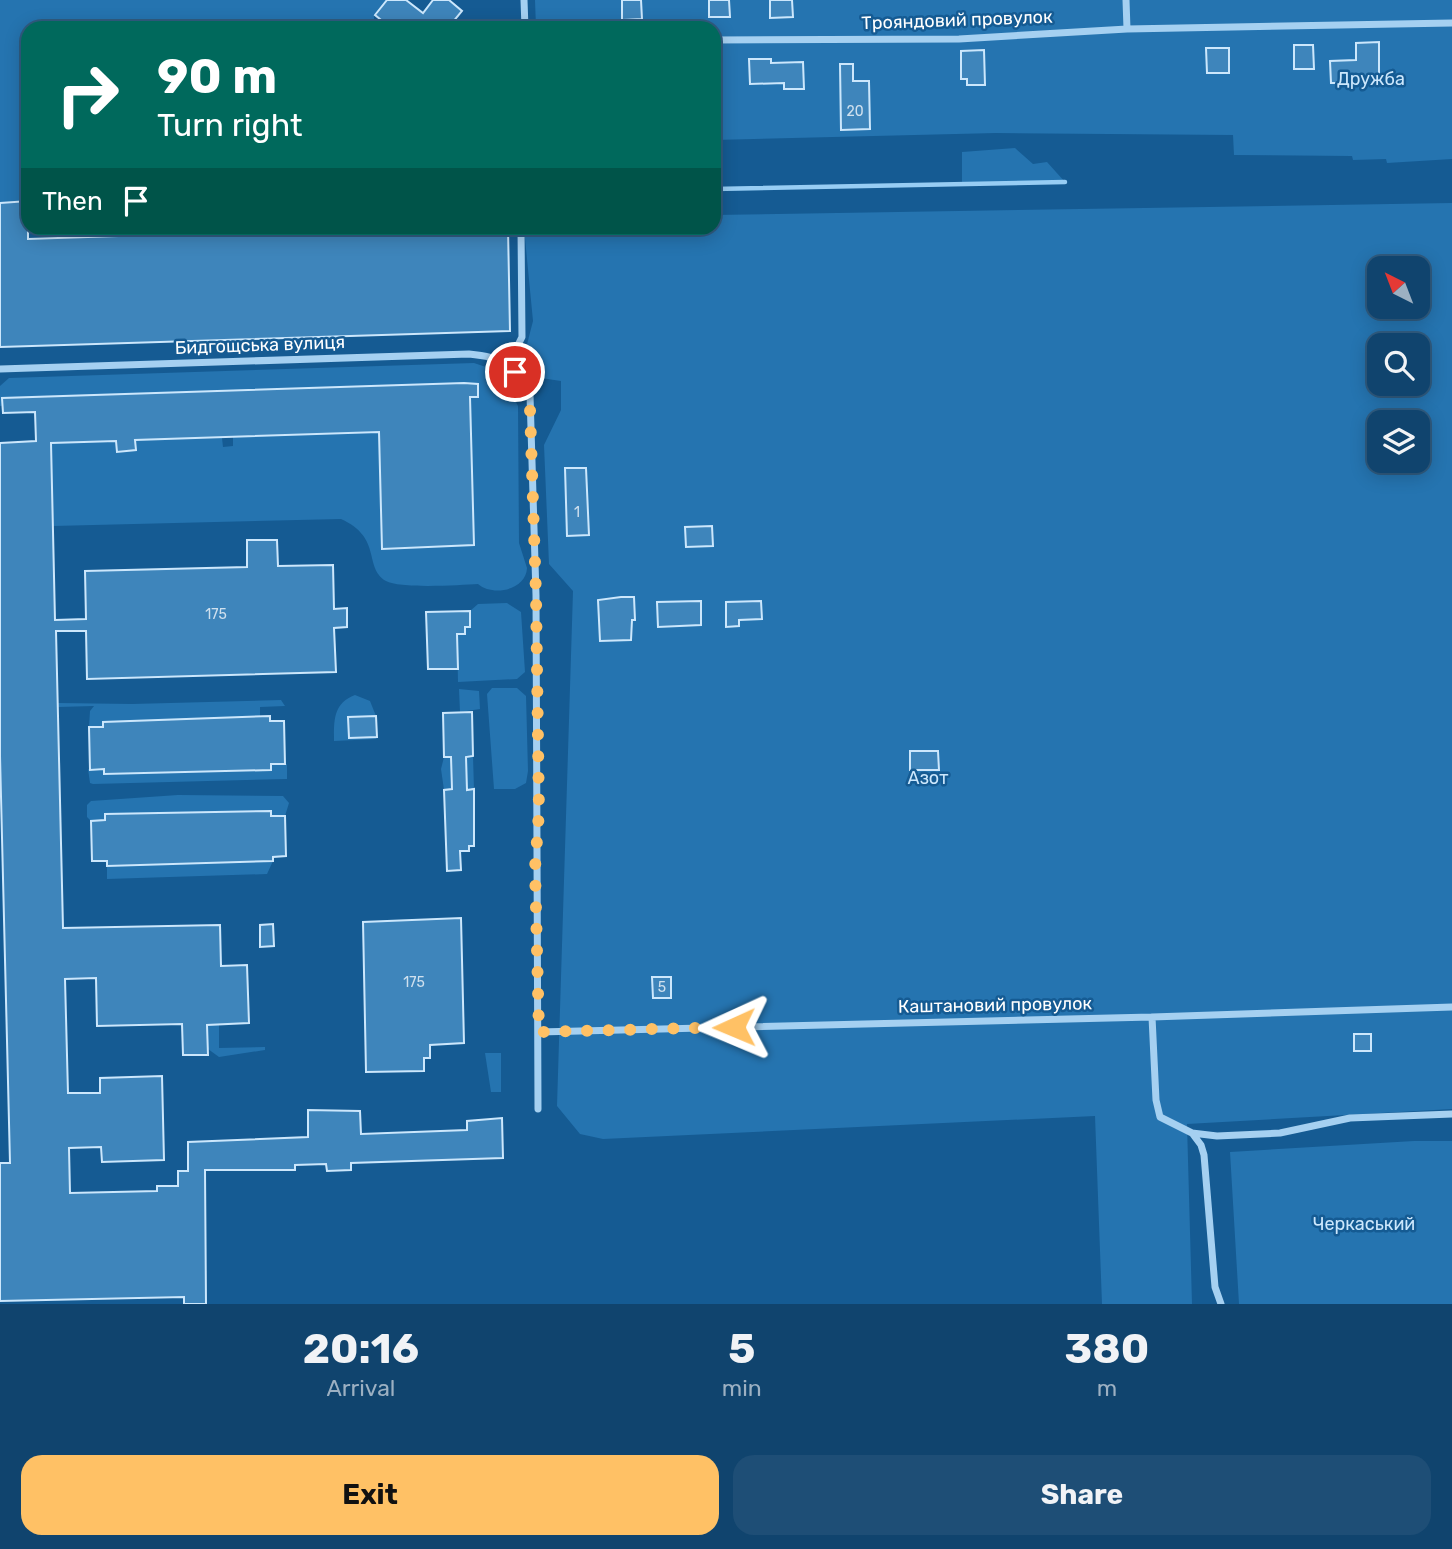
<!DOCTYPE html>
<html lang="en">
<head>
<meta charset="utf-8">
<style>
	body { margin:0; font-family:Rubik,sans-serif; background:#1e4e76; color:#f1f3f6; height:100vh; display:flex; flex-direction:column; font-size:26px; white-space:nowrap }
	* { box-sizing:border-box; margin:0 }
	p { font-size:23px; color:#9cb0c2 }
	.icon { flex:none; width:38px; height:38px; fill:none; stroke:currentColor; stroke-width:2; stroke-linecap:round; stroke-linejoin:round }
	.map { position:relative; height:1304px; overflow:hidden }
	.side { display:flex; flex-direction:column; background:#10446e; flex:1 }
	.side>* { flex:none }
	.hud { position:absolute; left:21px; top:21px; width:700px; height:214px; border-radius:21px; box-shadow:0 4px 18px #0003,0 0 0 2px #305c81; background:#00695c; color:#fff; overflow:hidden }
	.needle { width:46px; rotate:318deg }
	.buttons { position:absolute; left:1367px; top:256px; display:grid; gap:14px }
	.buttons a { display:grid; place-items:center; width:63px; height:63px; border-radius:14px; background:#10446e; box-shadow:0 4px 18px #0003,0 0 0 2px #305c81; font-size:35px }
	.pin { position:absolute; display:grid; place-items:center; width:60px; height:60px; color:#fff; margin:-30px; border:4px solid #fff; border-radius:50%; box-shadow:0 2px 7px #0007 }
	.me { position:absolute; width:77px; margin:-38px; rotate:269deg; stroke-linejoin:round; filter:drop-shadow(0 0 5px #0008) }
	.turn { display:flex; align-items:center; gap:24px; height:147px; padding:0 21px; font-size:32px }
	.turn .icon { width:91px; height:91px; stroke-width:2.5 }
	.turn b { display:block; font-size:49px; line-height:60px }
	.then { display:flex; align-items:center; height:66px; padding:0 21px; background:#0003; gap:14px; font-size:26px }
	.eta { display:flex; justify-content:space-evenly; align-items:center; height:119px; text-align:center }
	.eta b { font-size:42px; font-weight:700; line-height:49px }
	.cta { display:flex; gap:14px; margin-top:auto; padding:14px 21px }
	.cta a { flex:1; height:80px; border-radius:21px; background:#ffc165; color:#111; font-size:28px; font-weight:700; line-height:80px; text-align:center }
	.cta a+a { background:#1e4e76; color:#f1f3f6 }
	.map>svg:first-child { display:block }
	.green { fill:#2574b0; fill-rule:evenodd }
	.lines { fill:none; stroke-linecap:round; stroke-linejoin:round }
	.stream { stroke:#97cdf4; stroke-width:4.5 }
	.building { fill:#3e85bb; stroke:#cce7fc; stroke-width:2 }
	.minor { stroke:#a5d0f1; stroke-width:7 }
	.route { stroke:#ffc165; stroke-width:12; stroke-dasharray:0 21.6 }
	.labels { text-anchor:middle; stroke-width:5; stroke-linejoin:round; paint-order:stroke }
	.number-label { font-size:14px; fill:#cfe0ee }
	.street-label { font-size:18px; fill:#fff; stroke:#155b93 }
	.park-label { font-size:18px; fill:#cce7fc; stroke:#155b93 }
</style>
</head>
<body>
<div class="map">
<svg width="1452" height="1304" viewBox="0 0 1452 1304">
	<rect width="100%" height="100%" fill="#155b93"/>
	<path class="green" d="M0,0H387L374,16V28H28V201L0,203Z
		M535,0H1452V159L1387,163L1386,159L1353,160L1352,156L1234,155L1233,135L996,133L714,140V28H536Z
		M1015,148L1033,164L1047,162L1065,182L962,184V152Z
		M1452,203V1109L1187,1124L1192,1304H1102L1095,1116L603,1139L580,1134L557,1106L573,591L549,564L544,445L561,410V381L534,377L523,360L533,321L524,228H714V215ZM1379,268H1418V306H1379ZM1379,345H1418V383H1379ZM1379,422H1418V460H1379Z
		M474,363L489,368L504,378L518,406L519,543L527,568C526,590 493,597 478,584C460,585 400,589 386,581C363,567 383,538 341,519L53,526L51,443L116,441L117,452L136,450L135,440L222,438L223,447L233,446V437L379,432L382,549L473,545L470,397H478V385L464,383L67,397L0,406V386L9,378Z
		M507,603L521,612L525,672L517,679L458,682L457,634L465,633V627H470V611L478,604Z
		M492,688H517L526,696L528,771L526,783L515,789H494L487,694Z
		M459,689L479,691L480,709L460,712Z
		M355,695L370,701L376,716L348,717L349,738L377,737L376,739L334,741C334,721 333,703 355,695Z
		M281,700L285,706L260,707V717L103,722V727H89L90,711L94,706L58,707V703L132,704Z
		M473,756L474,789L467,790L466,775L452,789L444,790L441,769L444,757Z
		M271,764H287V779L93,784L90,783L88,769H104L105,774L270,770Z
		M178,795L283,796L289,803L285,816H271L270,811L106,814L105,820L91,821L87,817V805L91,801Z
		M273,861L267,874L107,879V866Z
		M207,1023H219V1048L265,1047V1050L219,1057L208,1049Z
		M485,1053H501V1092H491Z
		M1414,1141H1452V1304H1239L1230,1152Z"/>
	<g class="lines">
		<path class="stream" d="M714,189L1065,182"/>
	</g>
	<path class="building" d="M387,0H406L423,13L433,0H449L462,11L448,28H391L375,15Z
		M622,0H641L642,19L622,20Z
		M709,0H729L730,17H709Z
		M770,0H792L793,17L770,18Z
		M1379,42V79L1345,80V83H1331L1330,61L1356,60V43Z
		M1294,45H1313L1314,69H1294Z
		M1206,48H1229V73H1207Z
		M984,50L985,85H967V79H961V51Z
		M749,59H771V63L803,62L804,89H784V83L750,84Z
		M840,64H853V81H869L870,129L841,130Z
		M28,201V239L366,228H508L510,331L0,347V203Z
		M464,383L478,384V397H470L474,545L382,549L379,432L135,440L136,450L117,452L116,441L51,443L55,620L86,619L85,571L247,567V540H277L278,566L333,565L334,609L347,608V627L334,628L336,672L87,679L86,631H56L63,928L220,925L221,966L247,965L249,1023L207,1025L208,1055H183L182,1024L97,1026L96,978L65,979L68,1093H100V1078L162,1076L164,1160L102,1162L101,1147L69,1148L70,1193L157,1191V1186H178V1171H188V1142L308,1137V1110L360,1111L361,1134L467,1130V1121L502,1118L503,1158L351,1163V1170L327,1171L326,1164L295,1165V1170H205L206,1304H184V1297L0,1301V1163H10L0,756V443L36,441L35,412L3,413L2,398Z
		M565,468H586L589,535L567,536Z
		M712,526L713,546L686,547L685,527Z
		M621,597H634L635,620H632L631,640L600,641L598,600Z
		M701,601V625L658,627L657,602Z
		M761,601L762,619L739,620V626L726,627V602Z
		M470,611V627H465V634H457L458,669H428L426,612Z
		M472,712L473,756L466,757L467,790L474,789V846H469V851H460L461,870L447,871L444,790L452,789L451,757H444L443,713Z
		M270,716V721H284L285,764H271V770L104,774V769L90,770L89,727H103V722Z
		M376,716L377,737L349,738L348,717Z
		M910,751H938L939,770H910Z
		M271,811V816H285L286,856L273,857V861L107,866V861H92L91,821L105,820V814Z
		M461,918L464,1043L430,1045V1058H424V1071L366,1072L363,922Z
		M273,924L274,946L260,947V925Z
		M652,977H671V998H653Z
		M1354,1034H1371V1051H1354Z"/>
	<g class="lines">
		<path class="minor" d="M524,0L525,28
			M1126,0L1127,29
			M714,40L959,39L1127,29L1452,23
			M503,361L516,349L522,337L521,228
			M0,369L469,354C502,357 515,364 530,395L536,595L538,1109
			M1152,1017L1156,1100L1160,1117L1192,1133L1217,1136L1280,1133L1350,1118L1452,1114
			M539,1032L1152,1017L1452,1007
			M1192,1133L1201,1145L1204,1155L1215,1287L1221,1304"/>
	</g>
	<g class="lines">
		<path class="route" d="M515,372L530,395V409L536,595L539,812L535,868L539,1032L734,1027"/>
	</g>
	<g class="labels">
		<g class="number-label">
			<text x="855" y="116">20</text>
			<text x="577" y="517">1</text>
			<text x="216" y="619">175</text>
			<text x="414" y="987">175</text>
			<text x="662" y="992">5</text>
		</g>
		<g class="street-label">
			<text transform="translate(957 20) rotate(-2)" y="6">Трояндовий провулок</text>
			<text transform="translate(260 345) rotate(-2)" y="6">Бидгощська вулиця</text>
			<text transform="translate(995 1005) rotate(-1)" y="6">Каштановий провулок</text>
		</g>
		<g class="park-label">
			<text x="1371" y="85">Дружба</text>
			<text x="928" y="784">Азот</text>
			<text x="1364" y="1230">Черкаський</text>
		</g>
	</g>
</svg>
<div class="buttons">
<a><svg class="needle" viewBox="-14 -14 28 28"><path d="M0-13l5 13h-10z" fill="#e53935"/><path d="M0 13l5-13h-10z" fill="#9cb0c2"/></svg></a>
<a><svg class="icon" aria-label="search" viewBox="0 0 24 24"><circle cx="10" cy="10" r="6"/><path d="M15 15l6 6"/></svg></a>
<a><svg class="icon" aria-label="layers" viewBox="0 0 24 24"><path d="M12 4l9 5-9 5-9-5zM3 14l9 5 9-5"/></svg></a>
</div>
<div class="pin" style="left:515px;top:372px;background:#d93025"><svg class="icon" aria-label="arrive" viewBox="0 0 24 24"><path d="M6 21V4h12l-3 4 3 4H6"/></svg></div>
<svg class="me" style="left:734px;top:1027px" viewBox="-20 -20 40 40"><path d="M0-17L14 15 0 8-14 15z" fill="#ffc165" stroke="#fff" stroke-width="4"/></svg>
<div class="hud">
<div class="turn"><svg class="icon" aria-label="right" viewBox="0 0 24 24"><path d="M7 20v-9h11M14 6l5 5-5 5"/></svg><div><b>90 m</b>Turn right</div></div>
<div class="then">Then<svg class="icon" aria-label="arrive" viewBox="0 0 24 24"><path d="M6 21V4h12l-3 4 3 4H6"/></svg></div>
</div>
</div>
<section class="side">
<div class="eta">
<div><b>20:16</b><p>Arrival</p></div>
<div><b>5</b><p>min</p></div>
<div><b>380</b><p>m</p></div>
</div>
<div class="cta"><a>Exit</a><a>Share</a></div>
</section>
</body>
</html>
